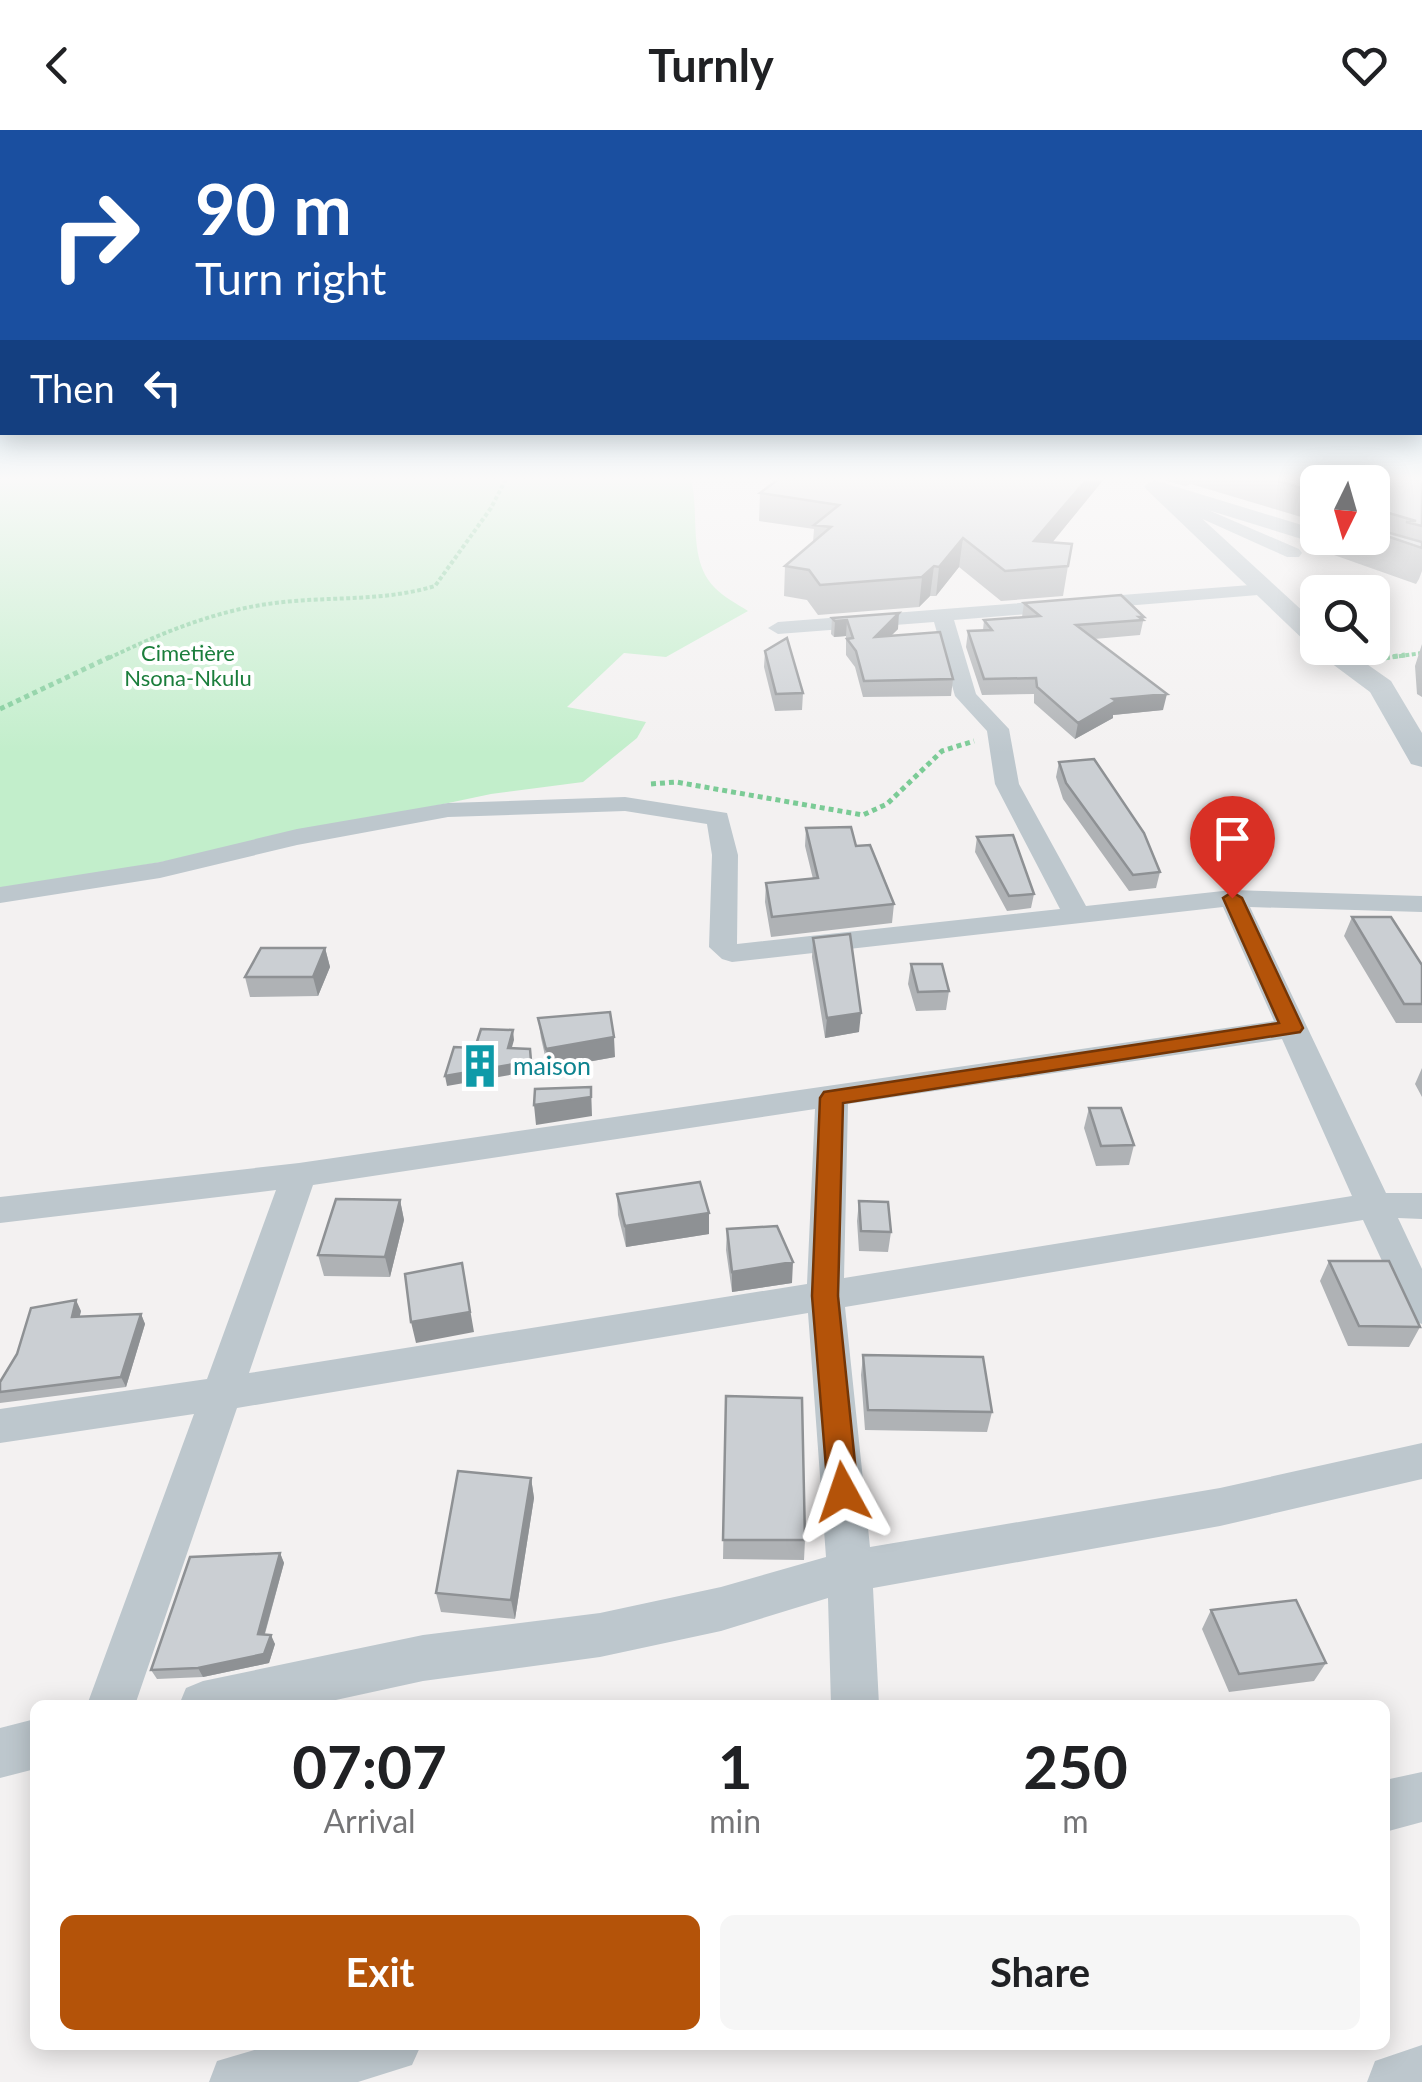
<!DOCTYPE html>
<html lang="en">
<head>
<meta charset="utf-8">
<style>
	body { margin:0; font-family:Lato,sans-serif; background:#f6f6f6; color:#202124; height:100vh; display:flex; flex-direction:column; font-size:38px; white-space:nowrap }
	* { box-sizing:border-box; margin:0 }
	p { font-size:32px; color:#757577 }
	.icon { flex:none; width:55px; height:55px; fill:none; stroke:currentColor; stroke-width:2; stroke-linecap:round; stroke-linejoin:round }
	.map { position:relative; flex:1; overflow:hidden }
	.side { position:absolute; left:30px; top:1570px; width:1360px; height:350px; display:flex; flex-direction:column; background:#fff; border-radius:15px; box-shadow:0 5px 25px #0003 }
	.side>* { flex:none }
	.hud { position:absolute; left:0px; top:0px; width:1422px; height:305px; box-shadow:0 5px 25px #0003; background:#1a4fa0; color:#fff; overflow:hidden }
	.needle { width:65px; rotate:185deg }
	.tools { position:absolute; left:1300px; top:335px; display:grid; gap:20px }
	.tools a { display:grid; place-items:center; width:90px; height:90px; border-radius:15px; background:#fff; box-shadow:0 5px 25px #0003; font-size:50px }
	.pin { position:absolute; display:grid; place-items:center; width:85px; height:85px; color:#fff; margin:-102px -42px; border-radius:50% 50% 50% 0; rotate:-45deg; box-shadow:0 0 10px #0007 }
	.pin .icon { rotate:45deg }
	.me { position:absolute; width:110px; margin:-55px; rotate:355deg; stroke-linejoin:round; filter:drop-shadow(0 0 8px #0008) }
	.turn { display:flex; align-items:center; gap:35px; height:210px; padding:0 30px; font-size:45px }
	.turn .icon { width:130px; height:130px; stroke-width:2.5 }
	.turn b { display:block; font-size:70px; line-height:85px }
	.then { display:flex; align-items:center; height:95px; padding:0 30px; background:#0003; gap:20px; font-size:38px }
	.eta { display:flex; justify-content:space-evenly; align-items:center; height:170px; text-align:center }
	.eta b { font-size:60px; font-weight:700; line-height:70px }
	.action { display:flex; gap:20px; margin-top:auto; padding:20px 30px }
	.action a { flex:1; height:115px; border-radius:15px; background:#b45309; color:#fff; font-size:40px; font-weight:700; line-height:115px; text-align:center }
	.action a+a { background:#f6f6f6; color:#202124 }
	header { display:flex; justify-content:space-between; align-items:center; height:130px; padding:0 30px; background:#fff; font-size:45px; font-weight:700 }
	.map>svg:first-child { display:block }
	.green { fill:#c2eecb }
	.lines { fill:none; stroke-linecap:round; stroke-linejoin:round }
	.path-far1 { stroke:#7bcb96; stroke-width:4; stroke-dasharray:4 2.5; stroke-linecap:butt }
	.path { stroke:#7bcb96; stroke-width:5; stroke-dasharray:5 4; stroke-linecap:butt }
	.minor { fill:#bdc7cd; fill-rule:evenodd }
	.tertiary { fill:#bdc7cd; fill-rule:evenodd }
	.wall { fill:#afb2b5 }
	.shaded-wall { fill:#8e9194 }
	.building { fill:#cbcfd3; stroke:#8e9194; stroke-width:2.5 }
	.route { fill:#b45309; stroke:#753606; stroke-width:2.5 }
	.labels { text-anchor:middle; stroke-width:8; stroke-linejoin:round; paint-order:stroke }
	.far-park-label { font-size:22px; fill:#1b7e3c; stroke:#fff }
	.culture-label { font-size:25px; fill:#0d838f; stroke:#fff; text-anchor:start }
</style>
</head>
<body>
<header><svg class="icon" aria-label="back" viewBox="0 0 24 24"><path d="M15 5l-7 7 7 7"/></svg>Turnly<svg class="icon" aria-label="heart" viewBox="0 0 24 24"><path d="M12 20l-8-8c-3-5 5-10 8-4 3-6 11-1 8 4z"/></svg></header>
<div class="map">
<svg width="1422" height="1952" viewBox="0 0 1422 1952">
	<rect width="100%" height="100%" fill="#f3f1f1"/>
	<path class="green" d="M0,349H691C700,384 687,430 715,458C724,467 737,474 748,481L666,527L624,523L567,577L646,592L637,608L583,652L491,664L211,723L0,761Z"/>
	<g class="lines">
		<path class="path-far1" d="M109,528C161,503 217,480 275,473C329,466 382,472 435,456L491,378L506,349
			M1386,528L1422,523"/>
		<path class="path" d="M1384,528L1405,525
			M0,579L114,525
			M651,654L676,652L863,685L887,674L942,621L974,611"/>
		<path class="minor" d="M1164,361L1299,419L1302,423L1299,427H1287L1158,369L1156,366Z
			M1263,454L1272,460L1270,464L954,490L976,564L1009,599L1019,654L1086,776L1232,760L1422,766V782L1250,777L1386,1063H1422V1089L1398,1088L1422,1139V1194L1409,1189L1363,1090L845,1177L870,1417L1220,1358L1422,1313V1349L1220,1396L873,1458L879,1575H831L828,1468L721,1501L600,1527L423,1551L313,1575H179L186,1558L203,1551L423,1505L600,1483L721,1457L826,1427L808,1183L237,1278L135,1575H87L194,1284L0,1313V1279L207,1249L276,1060L0,1093V1067L299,1033L1274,891L1223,777L732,832L722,829L709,817L712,725L707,694L625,681L448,687L297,715L160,748L0,773V757L160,732L297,699L448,673L625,667L727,683L738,725L737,814L1060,779L995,654L987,601L955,566L934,492L778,504L768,498L778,492ZM1282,909L1352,1066L844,1148L848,974ZM815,979L807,1154L249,1243L313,1055Z
			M35,1589V1639L0,1648V1598Z
			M1422,1642V1692L1385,1702V1650Z
			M271,1915H421L412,1935L358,1952H209L217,1931Z
			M1422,1915V1952H1367L1375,1931Z"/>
		<path class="tertiary" d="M1154,350L1318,400V408H1329L1318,414L1185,373L1318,495V518H1344L1391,551L1422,603V637L1411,634L1370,562L1319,524L1316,516L1309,515L1147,360L1144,356Z"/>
	</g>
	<path class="wall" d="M764,349H1104L1052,412L1068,436L1063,466L1001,471L959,437L936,466H930L919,477L818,485L807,470L784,466L785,436L813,412L814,399L759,391L760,363L777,351Z
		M1160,349H1422V441L1419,449L1416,454L1334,425L1339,408H1372V352H1318V392L1191,354L1185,356Z
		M1024,473L1144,487L1140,505L1094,509L1163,580L1113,585V588L1075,609L1034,573V564L982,565L966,517L968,501L983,500L984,490L1022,487Z
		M832,488L898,499L891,506L953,549L951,566L863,567L855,537L846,525V506L834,507L831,504Z
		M1422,514V567L1417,564L1415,536Z
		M765,521L803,563L802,580L775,581L764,537Z
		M1059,632L1160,742L1156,758L1129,761L1063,669L1056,647Z
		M806,698L856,716L894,774L892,793L771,807L765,772L766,753L813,749L805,716Z
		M977,707L1034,764L1031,778L1007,781L975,722Z
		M1352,787L1422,835V893H1396L1344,806Z
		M813,808L859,902L825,908L812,827Z
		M325,818L330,837L318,866L250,867L245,847Z
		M911,834L949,861L946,880L916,881L908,854Z
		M538,888L615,927L548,939L541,908Z
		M1422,938V967L1415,954Z
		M1089,978L1134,1015L1129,1035L1096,1036L1084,998Z
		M617,1064L709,1104L626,1117L618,1085Z
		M400,1070L404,1090L390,1147L324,1146L318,1125Z
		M859,1071L891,1102L888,1122L859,1121L857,1091Z
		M727,1099L792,1153L732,1162L726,1120Z
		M1329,1131L1420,1197L1409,1217L1348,1216L1320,1151Z
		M81,1181L79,1187L141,1184L145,1194L126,1257L0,1273V1252Z
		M863,1225L992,1282L987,1302L865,1300L861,1245Z
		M726,1266L805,1410L804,1430L723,1429Z
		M531,1348L534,1368L515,1489L441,1482L436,1463Z
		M280,1423L284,1433L265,1504L275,1514L269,1533L203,1547L157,1549L151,1540Z
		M1211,1480L1326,1533L1314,1551L1229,1562L1202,1499Z"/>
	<path class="shaded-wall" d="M1087,349H1104L1030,440L1034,411Z
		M963,408L959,437L936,466L939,437Z
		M934,436L930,466L919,477L922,447Z
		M899,483L898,499L873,523L875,507Z
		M847,490L846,506L834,507L835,491Z
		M1167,564L1163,580L1113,585V588L1075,609L1078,593L1113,569Z
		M325,818L330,837L318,866L313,847Z
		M861,883L859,902L825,908L827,888Z
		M513,900L514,910L509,928L508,918Z
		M614,907L615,927L548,939L546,919Z
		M531,931L532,941L447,956L445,946Z
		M591,957L592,986L536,995L534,975Z
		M400,1070L404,1090L390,1147L385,1127Z
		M709,1083V1104L626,1117L625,1096Z
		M793,1132L792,1153L732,1162V1142Z
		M462,1133L474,1202L416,1213L411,1192Z
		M76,1170L81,1181L77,1198L72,1187Z
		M141,1184L145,1194L126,1257L121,1247Z
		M531,1348L534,1368L515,1489L511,1470Z
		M280,1423L284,1433L262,1513L258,1504Z
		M271,1505L275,1514L269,1533L203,1547L198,1538Z"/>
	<path class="building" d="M779,349H1087L1034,411L1072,414L1068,436L1005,441L963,408L939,437L934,436L922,447L820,455L809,440L785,436L831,397L814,395L839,375L760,363Z
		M1272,349H1422V396L1406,392L1416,391L1372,378V352H1318V363Z
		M1372,398L1422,412V418L1372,401Z
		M1121,465L1144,487H1139L1143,490L1076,495L1167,564L1113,569L1116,571L1078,593L1037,557L1036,548L984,549L968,501L992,500L984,490L1040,486L1024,473Z
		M899,483L875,507L940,502L953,549L864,551L856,521L847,509L853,508L847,490L835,491L832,488Z
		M787,508L803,563L776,564L765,521Z
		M1094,629L1144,703L1160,742L1133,745L1066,653L1059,632Z
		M851,697L856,716L870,715L894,774L772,787L766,753L818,748L806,698Z
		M1013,705L1034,764L1009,766L977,707Z
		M1352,787H1391L1422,835V874H1404Z
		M850,804L861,883L827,888L813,808Z
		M261,818H325L313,847H245Z
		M911,834H942L949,861L918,862Z
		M610,882L614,907L546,919L538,888Z
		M481,899L513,900L508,918L530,919L531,931L445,946L454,917L475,918Z
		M591,957V967L534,975L535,959Z
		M1089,978H1121L1134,1015L1101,1016Z
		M700,1052L709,1083L625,1096L617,1064Z
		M336,1069L400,1070L385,1127L318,1125Z
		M859,1071L888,1072L891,1102L861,1101Z
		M777,1096L793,1132L732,1142L727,1099Z
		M1329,1131H1389L1420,1197L1359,1196Z
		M462,1133L470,1182L411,1192L405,1144Z
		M76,1170L72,1187L141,1184L121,1247L0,1262V1252L17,1224L31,1178Z
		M863,1225L983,1227L992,1282L868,1280Z
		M726,1266L802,1268L805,1410H723Z
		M458,1341L531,1348L511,1470L436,1463Z
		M280,1423L258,1504L271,1505L264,1524L198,1538L151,1540L190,1427Z
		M1296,1470L1326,1533L1239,1544L1211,1480Z"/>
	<linearGradient id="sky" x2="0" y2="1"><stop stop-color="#85c8e8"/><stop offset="0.56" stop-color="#faf9f9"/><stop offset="1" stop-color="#faf9f9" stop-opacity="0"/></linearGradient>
	<rect width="1422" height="623" fill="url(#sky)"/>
	<path class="route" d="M1232,762L1242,768L1303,898L1300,902L843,973L838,1166L858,1362L854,1372L843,1375L832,1372L828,1362L812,1166L820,968L824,962L1279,893L1223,768Z"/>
	<defs>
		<g id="building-bare" transform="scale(3.45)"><path d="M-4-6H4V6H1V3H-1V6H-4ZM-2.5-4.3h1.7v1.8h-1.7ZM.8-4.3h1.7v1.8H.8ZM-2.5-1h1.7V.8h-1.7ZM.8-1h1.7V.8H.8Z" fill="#0f9aa8" stroke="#fff" stroke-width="2.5" paint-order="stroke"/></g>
	</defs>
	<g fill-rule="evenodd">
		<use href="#building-bare" x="480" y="936"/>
	</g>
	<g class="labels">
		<g class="far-park-label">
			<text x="188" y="531">Cimetière<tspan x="188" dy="25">Nsona-Nkulu</tspan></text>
		</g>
		<g class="culture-label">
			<text x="513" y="945">maison</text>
		</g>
	</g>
</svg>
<div class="tools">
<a><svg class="needle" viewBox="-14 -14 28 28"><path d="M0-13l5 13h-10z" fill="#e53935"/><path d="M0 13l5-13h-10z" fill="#757577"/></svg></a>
<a><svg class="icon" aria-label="search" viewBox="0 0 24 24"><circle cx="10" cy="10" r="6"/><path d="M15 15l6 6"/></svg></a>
</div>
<div class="pin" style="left:1232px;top:768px;background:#d93025"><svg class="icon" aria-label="arrive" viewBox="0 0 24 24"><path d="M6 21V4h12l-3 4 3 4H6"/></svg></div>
<svg class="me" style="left:843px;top:1362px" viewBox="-20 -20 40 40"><path d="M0-17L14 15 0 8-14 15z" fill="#b45309" stroke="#fff" stroke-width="4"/></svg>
<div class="hud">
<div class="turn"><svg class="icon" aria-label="right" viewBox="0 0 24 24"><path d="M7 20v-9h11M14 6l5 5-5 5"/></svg><div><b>90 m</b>Turn right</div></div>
<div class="then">Then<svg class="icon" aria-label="left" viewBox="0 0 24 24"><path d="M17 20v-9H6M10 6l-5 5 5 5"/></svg></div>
</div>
<section class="side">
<div class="eta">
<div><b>07:07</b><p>Arrival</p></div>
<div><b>1</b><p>min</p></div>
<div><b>250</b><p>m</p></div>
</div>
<div class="action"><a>Exit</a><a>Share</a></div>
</section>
</div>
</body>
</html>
